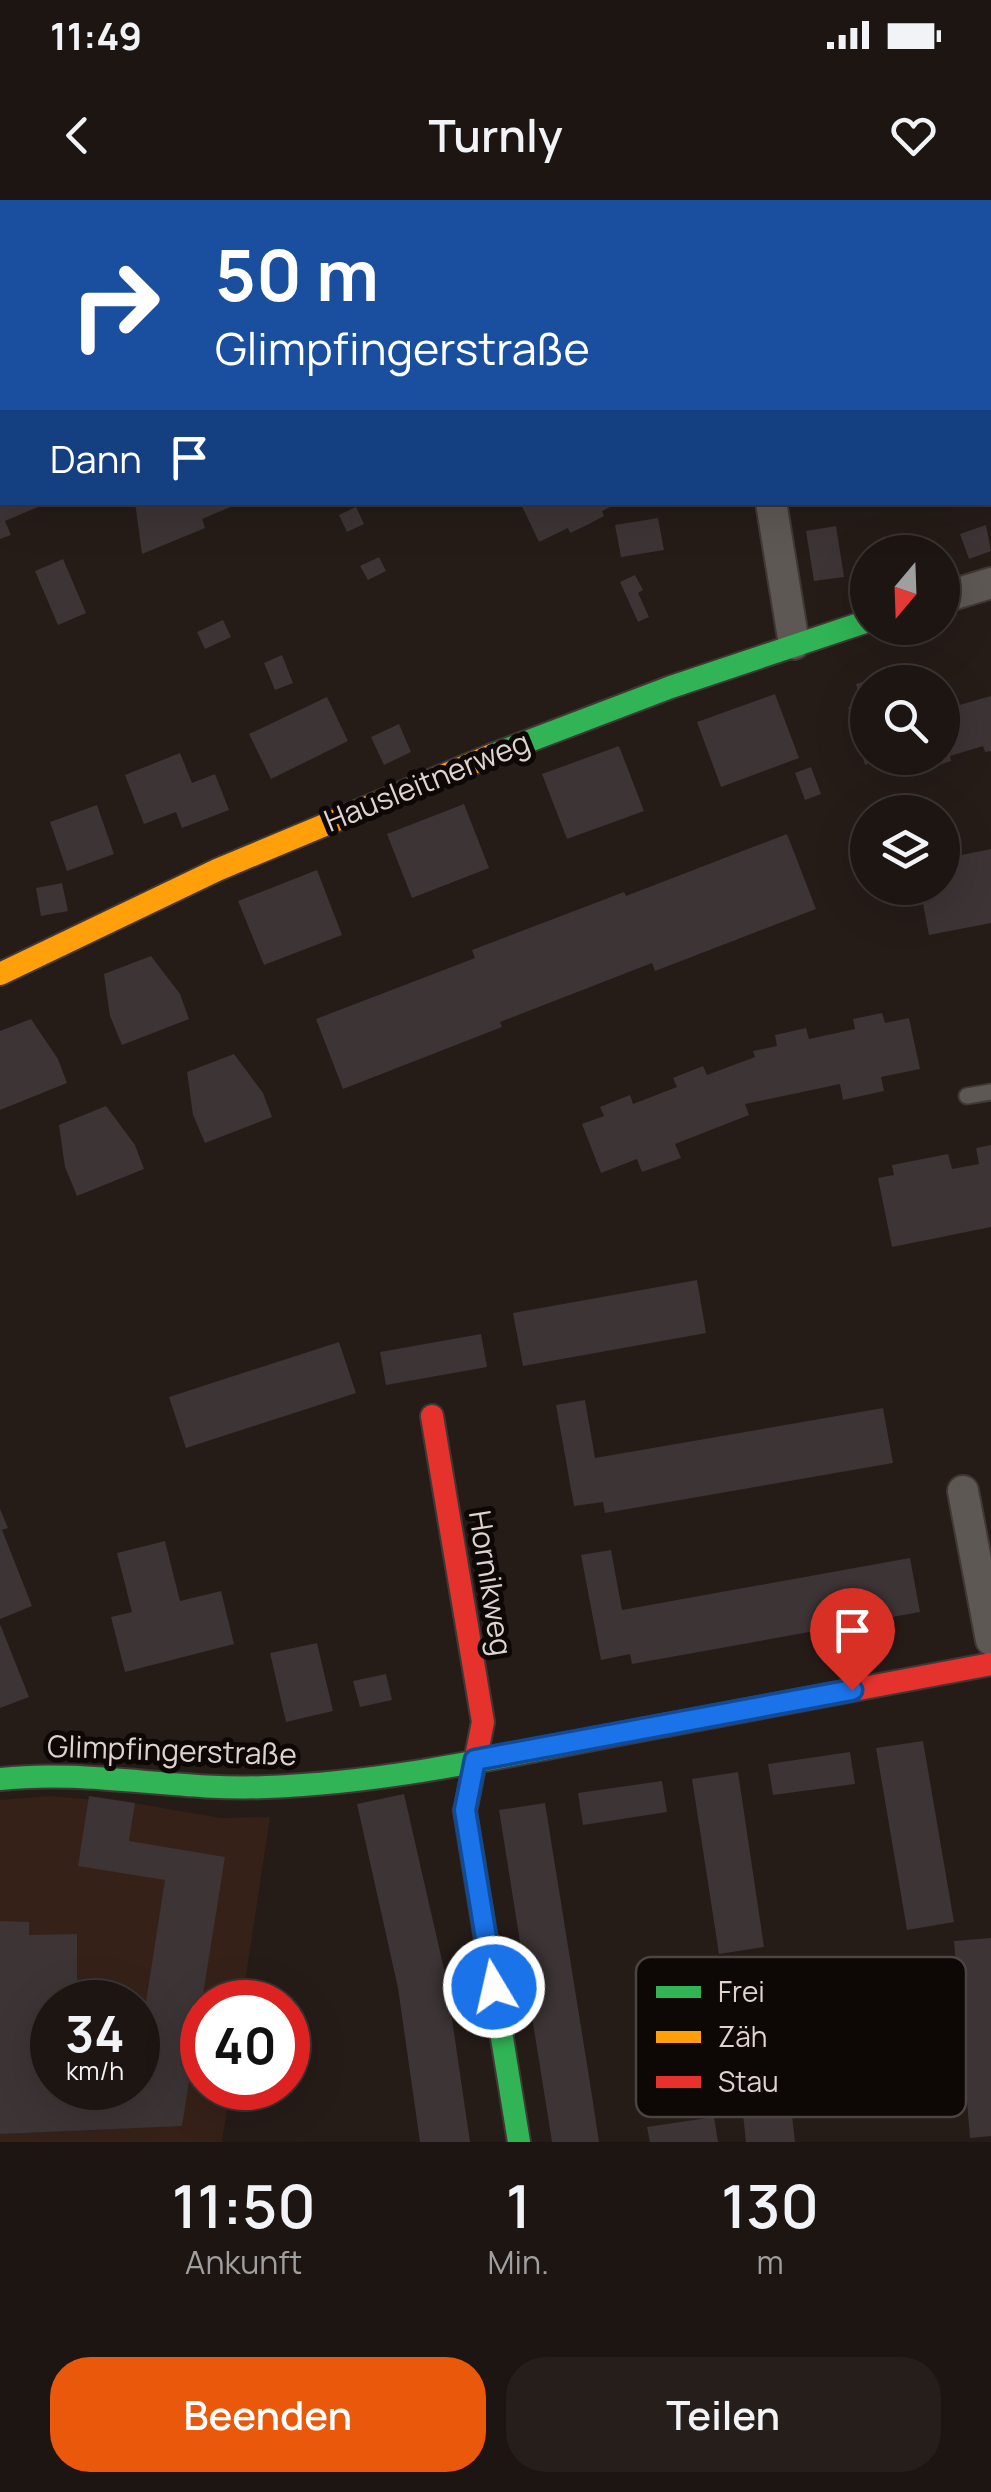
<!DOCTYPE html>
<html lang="de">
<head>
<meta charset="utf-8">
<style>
	body { margin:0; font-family:Manrope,sans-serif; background:#251e1b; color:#f1f3f6; height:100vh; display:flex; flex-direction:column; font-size:38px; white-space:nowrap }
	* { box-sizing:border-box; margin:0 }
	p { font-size:32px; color:#a09f9f }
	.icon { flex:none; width:55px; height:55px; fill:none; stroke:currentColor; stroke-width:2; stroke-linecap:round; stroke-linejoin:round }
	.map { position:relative; height:1942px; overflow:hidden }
	.panel { display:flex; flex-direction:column; background:#1c1512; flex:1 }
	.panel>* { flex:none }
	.guide { position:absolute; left:0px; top:0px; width:992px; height:305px; box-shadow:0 10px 40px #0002,0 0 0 2px #3a3432; background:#1a4fa0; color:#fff; overflow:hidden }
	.needle { width:65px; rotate:199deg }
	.controls { position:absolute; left:850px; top:335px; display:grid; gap:20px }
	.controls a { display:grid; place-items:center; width:110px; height:110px; border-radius:50%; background:#1c1512; box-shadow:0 10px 40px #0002,0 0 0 2px #3a3432; font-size:50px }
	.speed { position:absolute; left:30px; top:1780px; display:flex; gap:20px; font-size:50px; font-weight:700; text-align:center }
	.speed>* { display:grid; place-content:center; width:130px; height:130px; border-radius:50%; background:#1c1512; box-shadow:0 10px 40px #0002,0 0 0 2px #3a3432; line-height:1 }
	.speed small { font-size:25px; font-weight:400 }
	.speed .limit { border:15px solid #d22; background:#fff; color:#111 }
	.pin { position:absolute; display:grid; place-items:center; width:85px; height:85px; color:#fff; margin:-102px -42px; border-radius:50% 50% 50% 0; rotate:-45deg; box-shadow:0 0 10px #0007 }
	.pin .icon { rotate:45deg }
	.me { position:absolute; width:110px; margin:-55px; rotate:351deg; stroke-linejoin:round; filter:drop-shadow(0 0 8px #0008) }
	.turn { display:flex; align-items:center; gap:35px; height:210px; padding:0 50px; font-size:45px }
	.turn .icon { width:130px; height:130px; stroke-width:2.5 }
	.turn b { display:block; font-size:70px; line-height:85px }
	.then { display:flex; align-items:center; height:95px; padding:0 50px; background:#0003; gap:20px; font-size:38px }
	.eta { display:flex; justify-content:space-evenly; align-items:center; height:170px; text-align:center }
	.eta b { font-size:60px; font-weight:600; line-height:70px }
	.action { display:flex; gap:20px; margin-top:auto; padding:20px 50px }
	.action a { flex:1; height:115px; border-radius:40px; background:#ea580c; color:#fff; font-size:40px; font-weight:600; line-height:115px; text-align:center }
	.action a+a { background:#251e1b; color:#f1f3f6 }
	.status { display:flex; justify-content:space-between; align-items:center; height:70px; padding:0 50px; background:#1c1512; direction:ltr }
	.status svg { height:28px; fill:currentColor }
	header { display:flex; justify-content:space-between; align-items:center; height:130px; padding:0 50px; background:#1c1512; font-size:45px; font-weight:600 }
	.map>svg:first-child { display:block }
	.built { fill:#352118; fill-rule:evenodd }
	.building { fill:#3c3435 }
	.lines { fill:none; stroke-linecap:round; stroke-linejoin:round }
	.lane-casing { stroke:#403835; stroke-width:19 }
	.street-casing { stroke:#403835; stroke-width:34 }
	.fast-casing { stroke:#403835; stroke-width:26 }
	.slow-casing { stroke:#403835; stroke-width:26 }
	.jam-casing { stroke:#403835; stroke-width:26 }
	.lane { stroke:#5e5854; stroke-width:15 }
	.street { stroke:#5e5854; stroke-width:30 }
	.fast { stroke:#30b455; stroke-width:22 }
	.slow { stroke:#ff9f0a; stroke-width:22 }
	.jam { stroke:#e5322d; stroke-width:22 }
	.route-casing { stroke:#114b97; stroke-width:25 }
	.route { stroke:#1a73e8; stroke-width:18 }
	.labels { text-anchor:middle; stroke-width:10; stroke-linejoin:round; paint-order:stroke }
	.street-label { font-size:30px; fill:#ded3ce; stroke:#0d0705 }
	.key { fill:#0d0705; stroke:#4c4441; stroke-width:2.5 }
	.key-label { font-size:28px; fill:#ded3ce }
</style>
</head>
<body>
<div class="status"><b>11:49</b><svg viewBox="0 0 49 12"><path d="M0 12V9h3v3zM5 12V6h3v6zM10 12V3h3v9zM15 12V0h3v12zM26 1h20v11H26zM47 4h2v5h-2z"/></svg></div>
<header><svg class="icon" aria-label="back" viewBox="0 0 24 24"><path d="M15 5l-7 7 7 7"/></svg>Turnly<svg class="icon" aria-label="heart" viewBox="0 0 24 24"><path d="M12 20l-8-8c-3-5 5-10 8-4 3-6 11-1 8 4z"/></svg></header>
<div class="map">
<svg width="991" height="1942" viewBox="0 0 991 1942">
	<rect width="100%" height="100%" fill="#251c18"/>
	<path class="built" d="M50,1596L139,1604L221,1618L270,1617L242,1802H202V1888H230L222,1942H0V1600ZM52,1802H138V1888H52Z"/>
	<path class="building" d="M0,302H50L5,321L11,335L0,339Z
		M135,302L240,303L202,319L205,328L142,354Z
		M520,302H620L602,311L604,316L587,325L570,333L568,328L539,342Z
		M356,307L364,324L347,332L339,315Z
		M658,318L664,350L621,357L615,325Z
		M986,325L991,351L969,359L960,334Z
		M836,326L844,377L814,381L806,331Z
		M379,357L386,371L368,380L360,366Z
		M63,359L86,413L58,425L35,371Z
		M635,375L643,390L638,393L649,417L638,422L620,382Z
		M223,420L231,437L205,449L197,432Z
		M282,455L293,483L275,490L264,463Z
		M911,467L915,482H868V558H886L865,565L848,507L861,503L856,484Z
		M775,494L799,558L721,587L697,522Z
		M991,496V551L985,552L983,546L950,556L951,561L924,570L920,558H942V510Z
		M327,497L348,541L271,579L249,534Z
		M399,524L411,552L384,565L371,537Z
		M619,546L644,611L567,639L542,574Z
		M180,553L192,583L215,574L229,610L182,628L176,612L144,624L125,575Z
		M811,567L821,594L805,600L795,573Z
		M464,604L489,668L412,698L387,634Z
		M97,605L114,654L67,671L50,622Z
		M787,634L816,709L655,771L652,763L500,822L502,827L343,889L316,819L475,758L472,750L624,692L626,696Z
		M991,649V723L929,735L920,688H942V659Z
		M317,670L342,735L264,765L238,701Z
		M62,683L68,711L41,716L36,688Z
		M151,756L180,794L189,819L122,845L110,816L104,774Z
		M882,813L885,823L909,818L920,869L881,877L884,891L843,900L840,884L745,904L749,915L675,944L681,958L642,972L637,959L601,973L582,924L604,916L600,907L630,895L633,904L677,887L673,878L703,866L707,875L755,857L753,851L777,846L775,835L806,828L809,839L855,829L853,819Z
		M31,819L58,859L67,883L0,910V831Z
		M234,854L263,893L272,917L205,943L193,915L187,872Z
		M106,906L135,945L144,969L77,996L65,967L59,925Z
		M991,945V1027L892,1047L878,978L894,975L892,965L948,954L952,969L979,964L976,948Z
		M697,1080L706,1133L523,1166L513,1113Z
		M481,1134L487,1167L386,1185L380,1152Z
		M339,1142L356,1193L186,1248L169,1197Z
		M585,1200L595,1258L883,1208L893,1263L605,1313L603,1302L574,1306L556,1205Z
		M0,1309L8,1328L2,1330L32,1406L0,1419Z
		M165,1341L180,1401L221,1391L234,1444L125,1472L111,1417L132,1412L117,1353Z
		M611,1350L622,1410L910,1358L920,1412L632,1464L630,1454L601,1460L581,1355Z
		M0,1424L29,1497L0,1508Z
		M317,1443L333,1511L286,1522L270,1453Z
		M386,1474L392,1500L360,1507L353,1481Z
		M923,1541L954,1722L907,1730L876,1548Z
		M850,1552L855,1584L773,1595L768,1564Z
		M738,1572L764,1747L719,1754L692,1579Z
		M662,1581L667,1612L583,1625L578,1593Z
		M404,1594L446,1778L470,1942H420L398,1788L357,1604Z
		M89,1596L135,1603L129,1641L225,1657L182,1926L0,1934V1721L29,1722V1735L77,1734V1802H52V1888H138V1853L165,1680L78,1666Z
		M545,1603L590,1883L599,1942H552L499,1610Z
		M991,1738V1936L970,1938L954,1741Z
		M786,1863L795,1942H746L738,1868Z
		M714,1917L718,1942H650L647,1927Z"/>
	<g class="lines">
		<g class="lane-casing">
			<path id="lane" d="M967,896L991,892"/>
		</g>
		<g class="street-casing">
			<path id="street" d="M735,0V2
				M959,0L960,2
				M454,2L459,0
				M990,70L991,73
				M0,233L2,232
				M771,302L794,444
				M942,398L991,383
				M963,1291L991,1440"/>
		</g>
		<g class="fast-casing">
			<path id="fast" d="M492,555L671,487L868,421
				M0,1579C87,1569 177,1591 267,1587C402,1582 535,1549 667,1525
				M467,1602L465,1611L519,1942"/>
		</g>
		<g class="slow-casing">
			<path id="slow" d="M0,774L217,670L492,555"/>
		</g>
		<g class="jam-casing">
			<path id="jam" d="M432,1216L483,1522L467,1602
				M667,1525L991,1464"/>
		</g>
		<use href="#lane" class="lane"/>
		<use href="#street" class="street"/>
		<use href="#fast" class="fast"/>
		<use href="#slow" class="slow"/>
		<use href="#jam" class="jam"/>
	</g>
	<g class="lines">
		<g class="route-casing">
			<path id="route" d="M494,1787L465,1610L475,1560L852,1490"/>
		</g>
		<use href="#route" class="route"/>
	</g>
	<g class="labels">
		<g class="street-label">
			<text transform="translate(427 582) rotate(-22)" y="10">Hausleitnerweg</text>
			<text transform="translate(490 1383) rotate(81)" y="10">Hornikweg</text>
			<text transform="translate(172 1551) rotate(2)" y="10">Glimpfingerstraße</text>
		</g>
	</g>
	<rect x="636" y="1757" width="330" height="160" rx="15" class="key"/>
	<rect x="656" y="1786" width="45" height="12" fill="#30b455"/>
	<rect x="656" y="1831" width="45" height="12" fill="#ff9f0a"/>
	<rect x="656" y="1876" width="45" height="12" fill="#e5322d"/>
	<g class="key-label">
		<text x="718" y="1802">Frei</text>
		<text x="718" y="1847">Zäh</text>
		<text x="718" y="1892">Stau</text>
	</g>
</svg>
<div class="controls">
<a><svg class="needle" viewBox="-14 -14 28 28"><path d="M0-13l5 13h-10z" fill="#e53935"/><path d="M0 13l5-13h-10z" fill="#a09f9f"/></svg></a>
<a><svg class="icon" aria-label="search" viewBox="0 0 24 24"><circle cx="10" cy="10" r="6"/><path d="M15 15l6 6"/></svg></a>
<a><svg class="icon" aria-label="layers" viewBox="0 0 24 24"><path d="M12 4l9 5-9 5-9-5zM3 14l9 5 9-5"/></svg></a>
</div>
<div class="speed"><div>34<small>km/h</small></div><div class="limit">40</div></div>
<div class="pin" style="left:852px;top:1490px;background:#d93025"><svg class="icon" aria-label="arrive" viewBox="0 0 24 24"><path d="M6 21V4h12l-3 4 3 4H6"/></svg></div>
<svg class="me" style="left:494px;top:1787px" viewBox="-20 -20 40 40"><circle r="17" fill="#1a73e8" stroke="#fff" stroke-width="3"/><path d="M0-11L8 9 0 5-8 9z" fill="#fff"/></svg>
<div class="guide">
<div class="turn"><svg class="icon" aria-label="right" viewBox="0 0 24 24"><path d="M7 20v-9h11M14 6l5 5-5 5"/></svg><div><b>50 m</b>Glimpfingerstraße</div></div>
<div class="then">Dann<svg class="icon" aria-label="arrive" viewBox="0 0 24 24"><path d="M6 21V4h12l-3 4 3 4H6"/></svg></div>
</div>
</div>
<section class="panel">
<div class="eta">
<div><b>11:50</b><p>Ankunft</p></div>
<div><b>1</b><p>Min.</p></div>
<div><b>130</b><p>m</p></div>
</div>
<div class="action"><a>Beenden</a><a>Teilen</a></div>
</section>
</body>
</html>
